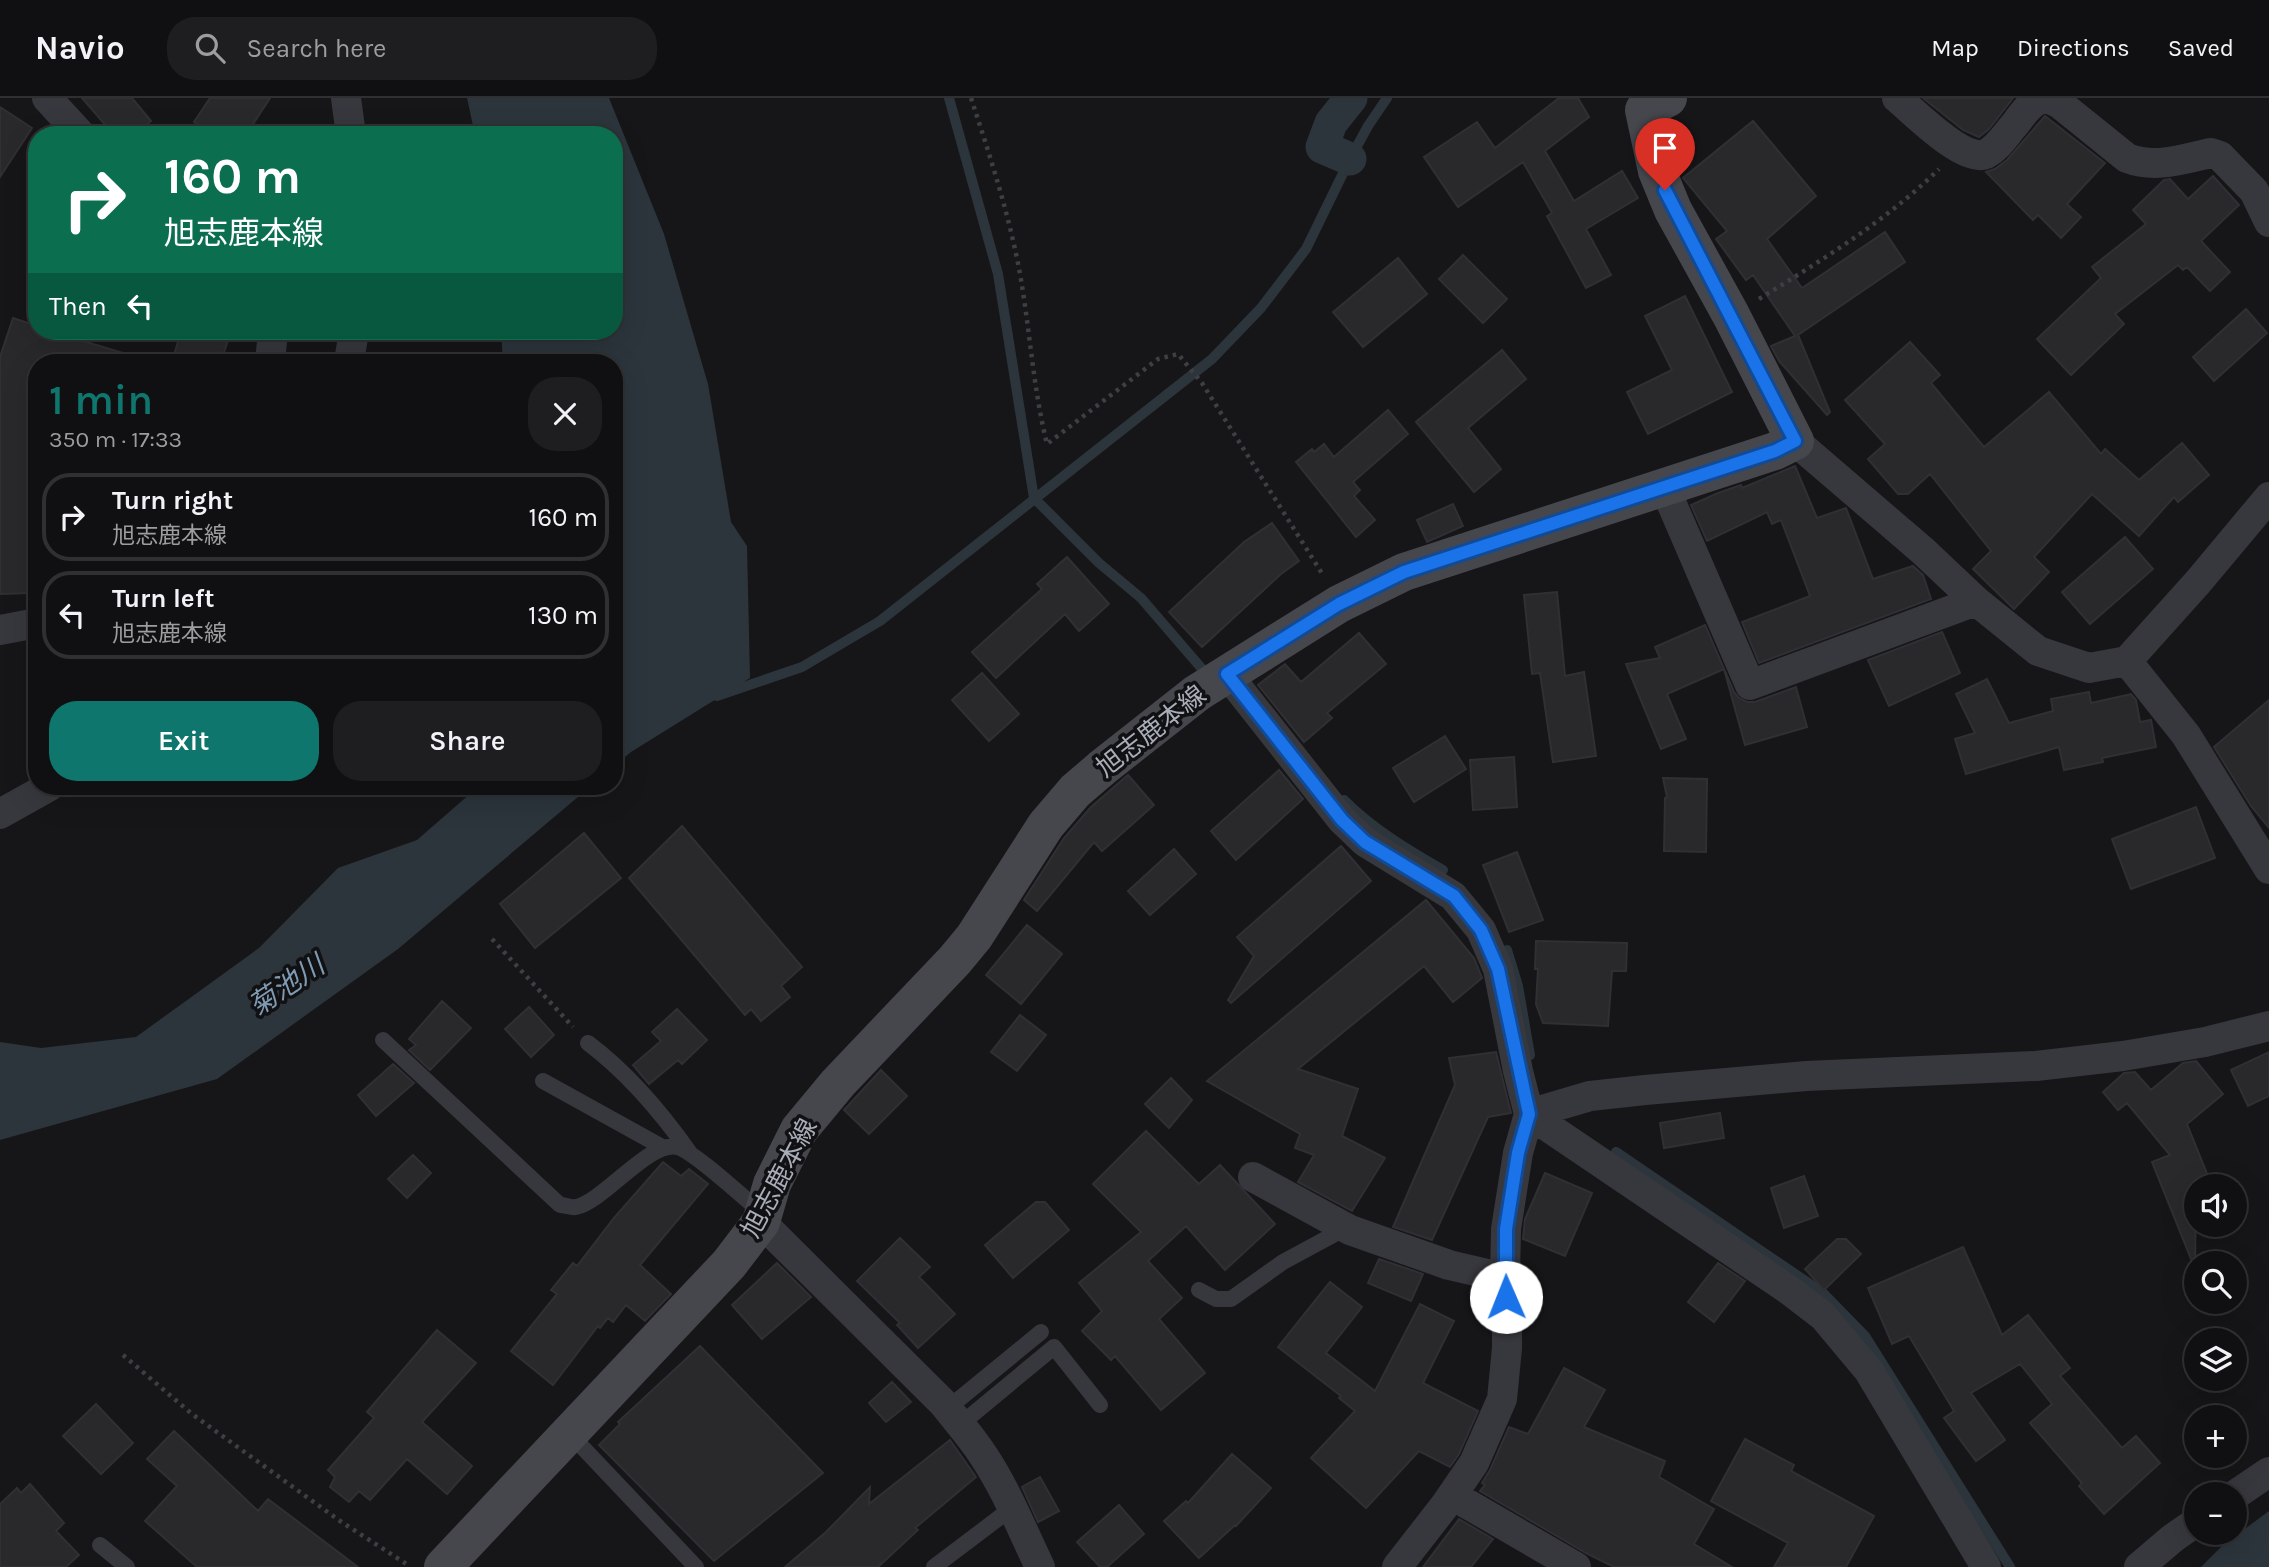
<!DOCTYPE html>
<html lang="en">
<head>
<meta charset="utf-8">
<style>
	body { margin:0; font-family:Karla,"Noto Sans JP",sans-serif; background:#1e1e20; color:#f1f3f6; height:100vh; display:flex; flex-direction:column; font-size:26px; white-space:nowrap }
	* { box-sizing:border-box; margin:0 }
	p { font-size:23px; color:#9c9d9f }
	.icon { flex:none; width:38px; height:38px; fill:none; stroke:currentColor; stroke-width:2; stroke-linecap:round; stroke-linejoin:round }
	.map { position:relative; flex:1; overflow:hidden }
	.panel { position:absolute; left:28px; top:256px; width:595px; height:441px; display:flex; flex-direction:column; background:#101012; border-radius:28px; box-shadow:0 7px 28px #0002,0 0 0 2px #303032 }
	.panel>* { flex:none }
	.hud { position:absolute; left:28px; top:28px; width:595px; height:214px; border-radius:28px; box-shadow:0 7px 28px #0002,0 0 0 2px #303032; background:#0b6e4f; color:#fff; overflow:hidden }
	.tools { position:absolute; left:2184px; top:1076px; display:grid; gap:14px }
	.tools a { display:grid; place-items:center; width:63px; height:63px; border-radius:50%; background:#101012; box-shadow:0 7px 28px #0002,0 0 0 2px #303032; font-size:35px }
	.pin { position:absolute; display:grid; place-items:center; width:60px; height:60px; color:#fff; margin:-72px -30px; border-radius:50% 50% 50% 0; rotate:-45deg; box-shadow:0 0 7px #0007 }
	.pin .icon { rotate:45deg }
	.me { position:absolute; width:77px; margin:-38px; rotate:359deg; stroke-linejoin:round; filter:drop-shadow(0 0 5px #0008) }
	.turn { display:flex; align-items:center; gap:24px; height:147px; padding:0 21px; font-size:32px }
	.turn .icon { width:91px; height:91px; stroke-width:2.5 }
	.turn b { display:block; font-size:49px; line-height:60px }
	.then { display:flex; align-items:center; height:66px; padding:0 21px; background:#0003; gap:14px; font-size:26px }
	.round { display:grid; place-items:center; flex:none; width:74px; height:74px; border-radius:28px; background:#1e1e20 }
	.head { display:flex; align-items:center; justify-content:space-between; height:119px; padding:0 21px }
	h1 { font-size:42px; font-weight:600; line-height:52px; color:#0f766e }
	.button { display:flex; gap:14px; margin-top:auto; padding:14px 21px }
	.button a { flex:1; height:80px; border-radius:28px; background:#0f766e; color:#fff; font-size:28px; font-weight:600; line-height:80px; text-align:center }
	.button a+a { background:#1e1e20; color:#f1f3f6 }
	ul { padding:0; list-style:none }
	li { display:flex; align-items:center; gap:21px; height:88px; margin:0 14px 10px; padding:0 7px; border:4px solid #303032; border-radius:28px }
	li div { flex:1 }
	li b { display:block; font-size:26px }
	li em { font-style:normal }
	header { display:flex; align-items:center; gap:42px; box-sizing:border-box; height:98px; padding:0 35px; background:#101012; border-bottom:2px solid #303032 }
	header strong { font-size:33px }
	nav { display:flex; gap:38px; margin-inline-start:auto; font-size:24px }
	.search { width:490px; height:63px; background:#1e1e20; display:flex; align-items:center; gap:18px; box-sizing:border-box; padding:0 24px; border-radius:28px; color:#9c9d9f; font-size:26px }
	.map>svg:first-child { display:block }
	.water { fill:#2c353c }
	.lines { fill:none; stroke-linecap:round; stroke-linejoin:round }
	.stream { stroke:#2c353c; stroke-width:10 }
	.canal { stroke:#2c353c; stroke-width:33 }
	.building { fill:#29292c; stroke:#303034; stroke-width:2 }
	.path { stroke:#3d3f44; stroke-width:4.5; stroke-dasharray:3.5 5; stroke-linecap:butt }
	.service { stroke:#37383d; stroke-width:16 }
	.minor { stroke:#37383d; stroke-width:30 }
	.secondary { stroke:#45474d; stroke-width:38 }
	.route-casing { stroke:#114b97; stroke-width:18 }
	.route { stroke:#1a73e8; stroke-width:12 }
	.labels { text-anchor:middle; stroke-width:7; stroke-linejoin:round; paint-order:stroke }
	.street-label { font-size:26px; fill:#a8adb8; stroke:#111113 }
	.water-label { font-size:28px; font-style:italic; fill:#7f9bb3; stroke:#111113 }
</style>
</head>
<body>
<header>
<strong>Navio</strong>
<div class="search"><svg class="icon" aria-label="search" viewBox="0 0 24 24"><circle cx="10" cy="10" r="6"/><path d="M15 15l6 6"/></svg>Search here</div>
<nav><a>Map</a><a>Directions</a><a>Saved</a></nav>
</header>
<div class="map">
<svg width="2269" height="1469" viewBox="0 0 2269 1469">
	<rect width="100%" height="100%" fill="#161618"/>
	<path class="water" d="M467,0H609L664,136L708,286L731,424L747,448L750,580L631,654L614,668V264H503L501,233H614V37H475Z
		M479,688H591L398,851L217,981L0,1042V944L41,950L136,939L259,850L338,770L417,742Z
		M2269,1413V1469H2201L2223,1447Z"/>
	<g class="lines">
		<path class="stream" d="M949,0L998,176L1034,400L1099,465L1141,500L1203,572
			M717,598L802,569L880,523L1212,261L1261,210L1306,151L1350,61L1368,28L1387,0
			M1344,702C1373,731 1408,752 1443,772
			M1507,852L1518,888L1530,957
			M1616,1054L1823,1195L1865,1238L2010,1469"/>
		<path class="canal" d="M1350,61L1322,49L1331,25L1351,0"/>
	</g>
	<path class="building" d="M82,0H132L151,23L135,37H114Z
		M210,0H270L246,37H214L194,24Z
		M1559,0H1578L1589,19L1545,53L1574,103L1622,73L1638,100L1586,131L1611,177L1586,190L1547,118L1552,115L1523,64L1458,109L1424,59L1477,24L1495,50Z
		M1923,0H2013L1989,31L1979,39L1963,32Z
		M0,9L32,30L0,79Z
		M2045,18L2105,65L2067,106L2081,119L2061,140L2038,117L2033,122L1986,74L1995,71L2007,62Z
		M1753,23L1816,98L1767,141L1802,190L1885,134L1905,164L1798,237L1830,314L1827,317L1779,263L1771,248L1795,238L1753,177L1746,182L1716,141L1727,133L1683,80Z
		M2213,78L2239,107L2201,143L2230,174L2210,193L2187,169L2183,172L2178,167L2115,216L2124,226L2071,277L2037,241L2101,180L2092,169L2146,126L2133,112L2164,82L2170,81L2188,101Z
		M1463,157L1507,201L1483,225L1439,181Z
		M1398,160L1427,196L1363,249L1333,214Z
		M1685,198L1732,294L1648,336L1627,294L1672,272L1645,218Z
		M2246,211L2267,235L2214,283L2193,259Z
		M13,220L37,228V233H50L133,258V264H37V406L27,404L30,495L0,496V259Z
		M181,233H231L221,264H172Z
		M1910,244L1940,277L1931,285L1984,349L2049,294L2101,356L2105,351L2139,382L2182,345L2209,377L2178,404L2174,399L2139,438L2092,396L2034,459L2049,474L2014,511L1973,471L1991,453L1930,376L1908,396H1898L1868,361L1885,346L1845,302Z
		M1502,252L1526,281L1468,330L1501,371L1474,394L1416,324Z
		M1388,312L1408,336L1353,384L1360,392L1354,398L1375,422L1356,439L1296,364L1312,351L1314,354L1324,346L1334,359Z
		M1795,368L1817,420L1846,410L1873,481L1913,468L1923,477L1931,501L1759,565L1742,524L1810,498L1781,422L1772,426L1767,414L1707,443L1691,407L1718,395L1741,387L1742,390Z
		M1453,406L1463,428L1427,444L1417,422Z
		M1272,425L1299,463L1281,476L1202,549L1169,514L1244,444Z
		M2125,439L2153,471L2090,526L2062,494Z
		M1067,459L1109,506L1079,533L1065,516L996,580L972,554L1042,491L1037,486Z
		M1557,494L1565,578L1584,574L1596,658L1553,664L1540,575L1532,576L1524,497Z
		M1705,527L1734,594L1739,600L1747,604H1755L1796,589L1807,629L1745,647L1724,571L1667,596L1686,641L1661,651L1626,566L1660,560L1655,549Z
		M1942,534L1960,575L1889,608L1868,562Z
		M1359,535L1386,566L1327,615L1332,620L1304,644L1258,587L1285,566L1301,584Z
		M982,575L1019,616L989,643L952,602Z
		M1987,581L2009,625L2053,613L2051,601L2089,594L2091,605L2131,596L2136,602L2140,624L2151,622L2156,649L2102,660L2103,664L2064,672L2059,649L1966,676L1955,641L1975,635L1956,596Z
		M2269,602V730L2251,708L2214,649Z
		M1445,638L1466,671L1414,704L1393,670Z
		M1514,659L1517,709L1473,712L1470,662Z
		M1279,672L1303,701L1236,762L1211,733Z
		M1128,677L1154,707L1102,753L1094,744L1037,813L1024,802L1064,740L1091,709Z
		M1663,680L1707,681L1706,754L1664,753L1665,700L1667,699Z
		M2196,709L2215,760L2131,791L2112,741Z
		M682,728L802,869L781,888L790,899L761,923L751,911L745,917L629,780Z
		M584,735L621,780L535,850L500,806Z
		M1341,748L1371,783L1231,905L1228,902L1254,858L1237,839Z
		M1174,751L1196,776L1150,817L1128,793Z
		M1517,754L1543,822L1509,834L1483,767Z
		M1426,802L1474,860L1482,880L1453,904L1424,868L1298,971L1358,991L1342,1038L1385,1060L1352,1113L1298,1084L1314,1057L1295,1050L1300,1036L1207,983Z
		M1027,827L1062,856L1021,906L986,877Z
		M1536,843L1627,845L1626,873H1612L1608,928L1543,925L1536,906L1538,871H1535Z
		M442,903L471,930L430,972L409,952L416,947L409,941Z
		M529,909L554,937L531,959L505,931Z
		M677,911L707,942L682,966L678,962L649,986L633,967L661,943L652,934Z
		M1020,917L1046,937L1017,973L991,954Z
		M1496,954L1511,1015L1488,1019L1432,1142L1393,1129L1455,987L1449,960Z
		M2269,954V998L2248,1008L2231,972Z
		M2196,963L2223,996L2187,1026L2212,1088H2196L2195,1171L2152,1064L2170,1057L2127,1005L2118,1012L2103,994L2124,975L2135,974L2151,992L2183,965Z
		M393,966L414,985L376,1018L358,997Z
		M881,972L907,998L869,1036L844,1012Z
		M1171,980L1192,1002L1169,1030L1145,1006Z
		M1720,1015L1724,1040L1664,1050L1660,1025Z
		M1146,1033L1199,1086L1220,1067L1275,1126L1225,1172L1186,1128L1148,1163L1182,1200L1159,1221L1205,1275L1161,1312L1115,1258L1111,1262L1082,1233L1102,1213L1079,1185L1141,1134L1093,1086Z
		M413,1057L431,1075L407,1100L388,1081Z
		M663,1064L681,1078L689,1071L708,1086L640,1167L671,1196L645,1223L626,1207L613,1224L608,1220L600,1230L598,1228L553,1287L511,1253L557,1196L551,1192L573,1165L577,1168L614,1120Z
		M1545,1075L1592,1095L1565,1158L1523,1141L1525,1121Z
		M1804,1078L1818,1118L1784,1130L1771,1090Z
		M1036,1104H1045L1069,1132L1013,1180L985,1147Z
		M900,1140L930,1169L919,1179L955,1216L918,1250L897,1227L900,1225L857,1183Z
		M1837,1141H1846L1861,1156L1824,1192L1805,1171Z
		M1963,1149L2002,1237L2028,1217L2070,1270L2060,1278L2122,1350L2136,1338L2160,1365L2104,1416L2079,1388L2082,1385L2030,1325L2052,1306L2020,1266L1971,1295L2005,1342L1976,1363L1944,1320L1954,1313L1909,1238L1892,1246L1868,1190Z
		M1379,1161L1423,1176L1411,1203L1368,1185Z
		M777,1165L811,1199L762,1241L732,1207Z
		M1718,1165L1745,1183L1714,1224L1688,1204Z
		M1330,1184L1362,1209L1326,1255L1375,1293L1420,1206L1454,1223L1423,1285L1478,1313L1459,1356L1450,1369L1419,1353L1366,1410L1311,1360L1355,1313L1339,1300L1341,1298L1278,1249Z
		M437,1232L476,1265L422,1324L472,1368L447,1396L407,1361L370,1402L359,1393L349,1404L330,1389L335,1379L328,1372L374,1320L367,1314Z
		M700,1248L823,1375L714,1463L599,1347L620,1326L618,1324Z
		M1564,1270L1605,1292L1584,1329L1665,1363L1659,1379L1714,1411L1694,1446L1732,1469H1614L1586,1455L1480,1393L1485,1387L1482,1385L1490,1372L1509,1329L1528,1336Z
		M892,1284L911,1304L886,1324L869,1305Z
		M96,1306L133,1345L101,1376L63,1338Z
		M174,1333L258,1413L268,1401L358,1469H197L145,1423L177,1388L147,1361Z
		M1745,1341L1794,1367L1791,1373L1874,1418L1846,1469H1774L1788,1445L1711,1403Z
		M950,1342L976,1379L915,1430L918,1432L878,1469H785L826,1434L870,1389L869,1406Z
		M1232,1356L1271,1390L1236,1428L1235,1427L1199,1460L1164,1423L1186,1403L1188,1405Z
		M1040,1379L1059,1413L1038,1424L1022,1389Z
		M30,1386L64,1425L56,1433L79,1457L66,1469H0V1406L17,1390L21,1395Z
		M1119,1407L1144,1436L1107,1469H1100L1077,1444Z
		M1459,1421L1493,1441L1471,1469H1423Z"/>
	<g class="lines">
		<path class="path" d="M971,0C990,58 1009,116 1020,176C1030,232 1033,290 1047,346L1158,261L1178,256L1202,285L1323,477
			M1759,201C1822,162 1886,123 1939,71
			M492,841L573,929
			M123,1257L192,1316L340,1423L408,1467"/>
		<path class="service" d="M383,942L560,1107C565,1107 571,1110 576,1109C604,1103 649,1043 677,1049C694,1053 746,1102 762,1115
			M588,945C628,975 661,1014 690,1055
			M543,983L664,1050
			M1199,1192L1216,1201H1231L1283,1164L1346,1130
			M947,1311L1041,1234
			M961,1326L1054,1249L1100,1307
			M569,1335L696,1469
			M100,1447L127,1469
			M934,1469L1012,1410"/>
		<path class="minor" d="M47,0L81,37
			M346,0L351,37
			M1897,0C1914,14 1965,66 1986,56C1999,49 2006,36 2016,25C2023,15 2032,3 2043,0
			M2047,0L2060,6L2127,60C2156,71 2183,61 2211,55L2220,58L2254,93L2269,124
			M270,264L273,233
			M349,264L354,233
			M1795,343L1923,453L1976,503L2038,553L2089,570L2127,563L2198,484L2269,399
			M1664,388L1750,587L1976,503
			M0,532L37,525
			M2127,563L2186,637L2269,771
			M1227,576L1342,722L1365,744L1453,798L1481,832L1498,871L1518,973L1529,1016L1518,1055L1506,1131L1505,1180L1507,1217V1250L1502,1301L1474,1365L1446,1406L1397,1469
			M0,716L50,688
			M1529,1016L1590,998L1645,992L1806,978L2036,968L2123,958L2205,944L2269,928
			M1529,1016L1789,1192L1823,1218L1869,1273L1986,1469
			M1253,1079L1350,1132L1449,1167L1505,1180
			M761,1124L943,1305C956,1322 971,1338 983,1357C1006,1391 1022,1432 1040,1469
			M1452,1397L1576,1469
			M2235,1397L2269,1374
			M2139,1469L2173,1440L2196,1424"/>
		<path class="secondary" d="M443,1469L729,1166L761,1124L772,1086L799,1032L838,985L955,862L974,839L1046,727L1075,693L1103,669L1197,595L1339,506L1404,474L1775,353L1795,343L1731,217L1673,112L1657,73L1644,12L1668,0"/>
	</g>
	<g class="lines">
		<g class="route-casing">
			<path id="route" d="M1506,1199V1131L1518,1055L1529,1016L1498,871L1481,832L1454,798L1365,744L1342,722L1227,576L1339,506L1404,474L1775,353L1795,343L1665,92"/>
		</g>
		<use href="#route" class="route"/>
	</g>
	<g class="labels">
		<g class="street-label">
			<text transform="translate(1151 633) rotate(-38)" y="9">旭志鹿本線</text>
			<text transform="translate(779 1080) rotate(-62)" y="9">旭志鹿本線</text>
		</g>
		<g class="water-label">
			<text transform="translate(286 887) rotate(-34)" y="10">菊池川</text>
		</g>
	</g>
</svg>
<div class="tools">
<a><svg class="icon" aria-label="sound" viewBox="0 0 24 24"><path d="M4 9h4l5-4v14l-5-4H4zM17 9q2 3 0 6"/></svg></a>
<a><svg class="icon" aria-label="search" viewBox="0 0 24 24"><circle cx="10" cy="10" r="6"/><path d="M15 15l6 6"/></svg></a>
<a><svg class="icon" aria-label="layers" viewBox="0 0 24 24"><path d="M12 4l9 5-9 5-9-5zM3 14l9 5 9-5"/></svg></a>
<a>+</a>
<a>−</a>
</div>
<div class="pin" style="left:1665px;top:92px;background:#d93025"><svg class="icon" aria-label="arrive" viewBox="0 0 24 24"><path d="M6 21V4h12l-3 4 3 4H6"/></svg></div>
<svg class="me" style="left:1506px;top:1199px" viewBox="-20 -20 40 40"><circle r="19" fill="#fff"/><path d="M0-13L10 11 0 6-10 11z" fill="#1a73e8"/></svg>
<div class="hud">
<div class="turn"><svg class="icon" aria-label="right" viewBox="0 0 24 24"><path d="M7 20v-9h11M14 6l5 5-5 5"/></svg><div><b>160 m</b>旭志鹿本線</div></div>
<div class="then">Then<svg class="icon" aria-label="left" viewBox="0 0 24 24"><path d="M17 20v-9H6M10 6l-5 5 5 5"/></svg></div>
</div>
<section class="panel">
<div class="head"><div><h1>1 min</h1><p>350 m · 17:33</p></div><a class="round"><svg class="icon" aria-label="close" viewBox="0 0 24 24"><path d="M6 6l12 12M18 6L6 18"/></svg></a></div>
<ul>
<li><svg class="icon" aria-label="right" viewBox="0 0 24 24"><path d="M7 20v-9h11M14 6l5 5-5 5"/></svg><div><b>Turn right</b><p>旭志鹿本線</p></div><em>160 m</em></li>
<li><svg class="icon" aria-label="left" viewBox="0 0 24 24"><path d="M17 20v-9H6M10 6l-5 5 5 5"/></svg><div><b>Turn left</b><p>旭志鹿本線</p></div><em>130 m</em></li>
</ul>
<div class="button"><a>Exit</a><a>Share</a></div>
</section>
</div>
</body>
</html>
